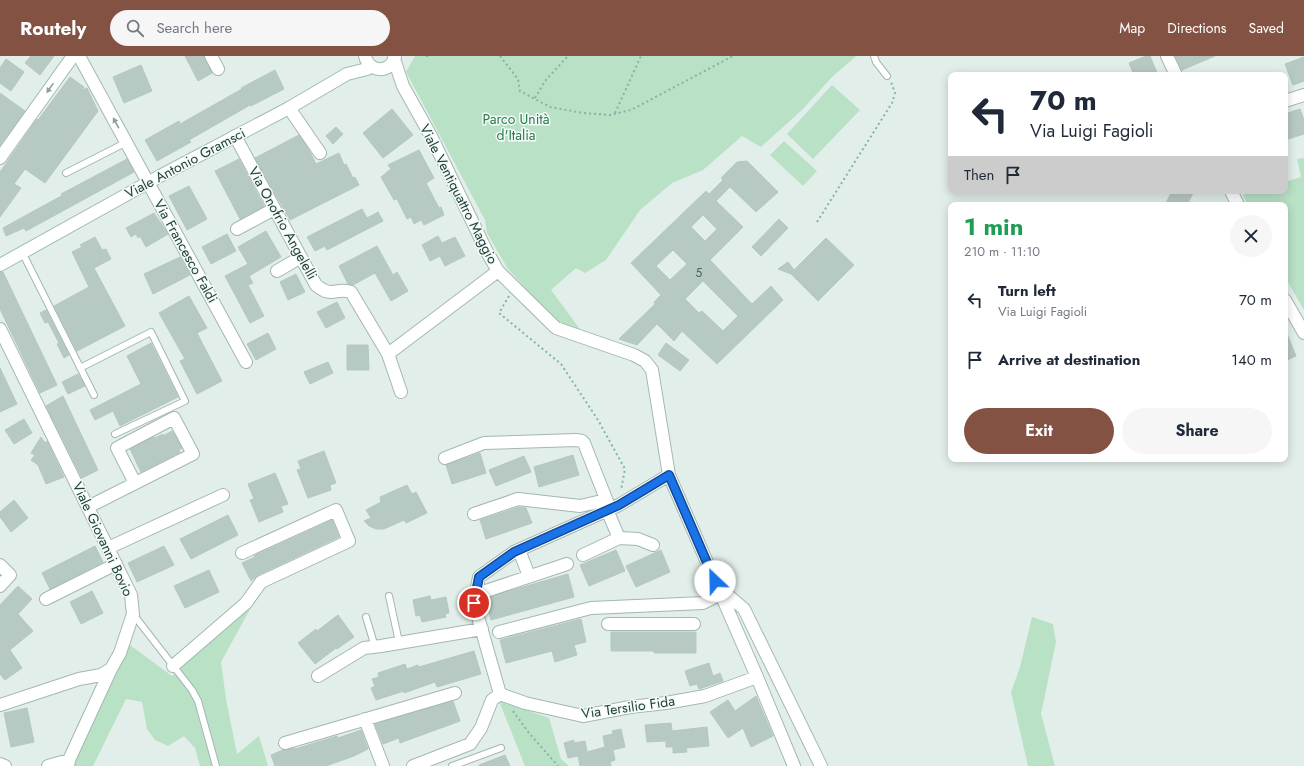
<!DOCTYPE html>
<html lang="en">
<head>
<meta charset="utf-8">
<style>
	body { margin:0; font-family:Jost,sans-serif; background:#f6f6f7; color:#1f2937; height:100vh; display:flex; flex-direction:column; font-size:15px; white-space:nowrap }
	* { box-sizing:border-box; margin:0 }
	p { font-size:13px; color:#747a83 }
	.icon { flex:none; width:22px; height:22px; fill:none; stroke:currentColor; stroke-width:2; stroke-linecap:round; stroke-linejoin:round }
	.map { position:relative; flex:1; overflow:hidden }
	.details { position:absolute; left:948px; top:146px; width:340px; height:260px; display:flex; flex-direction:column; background:#fff; border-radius:8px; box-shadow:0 2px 10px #0003 }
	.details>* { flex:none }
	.guide { position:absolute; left:948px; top:16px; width:340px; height:122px; border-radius:8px; box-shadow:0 2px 10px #0003; background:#fff; color:#1f2937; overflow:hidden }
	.pin { position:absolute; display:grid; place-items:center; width:34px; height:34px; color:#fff; margin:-17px; border:2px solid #fff; border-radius:50%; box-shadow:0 1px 4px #0007 }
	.me { position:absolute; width:44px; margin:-22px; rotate:336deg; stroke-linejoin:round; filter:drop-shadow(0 0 3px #0008) }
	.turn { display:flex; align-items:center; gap:14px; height:84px; padding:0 16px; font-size:18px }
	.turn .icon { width:52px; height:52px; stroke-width:2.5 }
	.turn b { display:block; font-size:28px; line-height:34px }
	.then { display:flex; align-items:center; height:38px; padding:0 16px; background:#0003; gap:8px; font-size:15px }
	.round { display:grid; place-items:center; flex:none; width:42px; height:42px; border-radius:21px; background:#f6f6f7 }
	.head { display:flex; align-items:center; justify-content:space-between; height:68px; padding:0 16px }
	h1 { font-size:24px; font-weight:700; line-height:30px; color:#1e9e55 }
	.cta { display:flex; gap:8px; margin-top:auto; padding:8px 16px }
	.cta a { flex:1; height:46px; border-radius:24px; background:#845242; color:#fff; font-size:16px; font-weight:700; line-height:46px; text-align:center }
	.cta a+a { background:#f6f6f7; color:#1f2937 }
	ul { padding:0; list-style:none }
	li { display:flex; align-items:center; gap:12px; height:60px; padding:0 16px }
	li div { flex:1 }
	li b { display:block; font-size:15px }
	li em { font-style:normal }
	header { display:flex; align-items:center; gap:24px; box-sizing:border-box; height:56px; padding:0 20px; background:#845242; color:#fff }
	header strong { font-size:19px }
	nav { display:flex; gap:22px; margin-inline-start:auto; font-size:14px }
	.search { width:280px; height:36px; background:#f6f6f7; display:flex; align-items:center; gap:10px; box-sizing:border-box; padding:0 14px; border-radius:22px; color:#747a83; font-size:15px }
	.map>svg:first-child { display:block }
	.green { fill:#b9e1c6 }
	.building { fill:#b7c9c3; stroke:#b4c8c1; fill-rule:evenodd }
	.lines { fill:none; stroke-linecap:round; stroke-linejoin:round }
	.service-casing { stroke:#a4b7b1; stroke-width:8 }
	.minor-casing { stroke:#a4b7b1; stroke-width:14 }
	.secondary-casing { stroke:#a0bbb3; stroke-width:14 }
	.path { stroke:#80b5a7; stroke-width:2; stroke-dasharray:2 3; stroke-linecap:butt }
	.service { stroke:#fff; stroke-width:6 }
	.minor { stroke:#fff; stroke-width:12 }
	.secondary { stroke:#fff; stroke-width:12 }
	.oneway { fill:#90a09c }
	.route-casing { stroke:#114b97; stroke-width:10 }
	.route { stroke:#1a73e8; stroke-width:7 }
	.labels { text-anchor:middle; stroke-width:3; stroke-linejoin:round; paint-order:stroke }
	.number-label { font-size:12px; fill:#46635c }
	.park-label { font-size:14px; fill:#267c4c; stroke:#f4faf7 }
	.street-label { font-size:14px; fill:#20413a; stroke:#f4faf7 }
</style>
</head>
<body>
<header>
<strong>Routely</strong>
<div class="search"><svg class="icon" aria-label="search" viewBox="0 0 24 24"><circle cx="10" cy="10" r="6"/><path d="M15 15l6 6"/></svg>Search here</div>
<nav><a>Map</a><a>Directions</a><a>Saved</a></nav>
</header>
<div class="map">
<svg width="1304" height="710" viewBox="0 0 1304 710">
	<rect width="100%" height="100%" fill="#e2eee9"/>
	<path class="green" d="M415,0H856L832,21L802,54L761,91L742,80L703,114L672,127L640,154L606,204L585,217L576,212L551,234L582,276L555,264L508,213L487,177L485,164L406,16Z
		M832,29L860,54L813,103L787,78Z
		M784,85L817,115L803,130L770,99Z
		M1304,102V254L1285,221V149H1248L1243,139L1256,135H1285V126L1301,121L1297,103Z
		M260,535L221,606L226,643L237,698L259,680L268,710H200L195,692L184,680L168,690L155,684L147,673L142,646L126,643L93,710H73L130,589L172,620Z
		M1032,561L1053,568L1056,586L1041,658L1055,710H1028L1011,636L1020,611Z
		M499,645L549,662L561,703L569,710H525Z"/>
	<path class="building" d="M31,0H54L40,19L25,7Z
		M185,0H204L212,17L198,25Z
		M1146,0H1150L1158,19H1134L1129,7Z
		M1175,0H1215L1182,14Z
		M1304,1V25L1293,29L1285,8Z
		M6,3L24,16L11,35L0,27V12Z
		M141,9L152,35L124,47L113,21Z
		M275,14L284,33L251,50L250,49L189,84L191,86L157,105L145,84L179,65L180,68L242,33L241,32Z
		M70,21L84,31L82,34L87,32L98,55L45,127L25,113L14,128L21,132L0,161V116L37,63L38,64Z
		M0,37L25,55L0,89Z
		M392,53L413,79L383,102L363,77Z
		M1300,53L1304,64V78L1285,84V58Z
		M336,71L343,78L333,88L326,80Z
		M299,79L309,94L316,108L339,97L344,109L346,108L353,122L355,121L359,129L290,164L255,102Z
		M419,94L434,122L426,127L439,152L441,151L444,159L424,169L421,164L414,168L411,161L407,163L397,143L394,144L381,121L391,113L388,109Z
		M127,103L134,116L26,175L24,172L6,180L3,172L63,139L61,138Z
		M239,103L264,150L240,163L215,115Z
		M747,105L778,136L756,156L730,131L716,145L743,171L710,204L752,248L771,230L783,244L717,308L682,275L674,285L657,268L637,289L619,283L655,248L654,246L661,239L631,207L706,135L709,138L723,124L721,122L737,106ZM703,159L717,173L705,185L691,171ZM673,194L687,208L670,224L656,210ZM703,225L738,260L723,275L702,255L699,257L685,243Z
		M189,130L207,163L187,174L169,140Z
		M1172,135H1194L1187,149H1165Z
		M362,153L367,162L378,156L383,165L327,194L325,190L315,195L307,181Z
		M154,157L168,178L146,191L140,180L138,182L136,178L131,181L126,172Z
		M779,163L788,172L761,200L752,191Z
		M266,175L281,201L249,220L253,227L248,229L264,260L250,267L225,220L248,208L238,191Z
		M227,178L236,195L211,208L202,191Z
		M438,180L442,187L455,181L465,200L445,210L440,200L430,205L422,189Z
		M95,181L102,194L106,193L111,203L94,212L125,270L77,295L54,250L89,231L72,196L82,191L80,189Z
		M826,182L854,209L818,245L791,218L778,213L788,206L794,214Z
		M377,190L393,219L397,216L408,235L391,245L375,217L353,229L348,228L339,210Z
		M180,201L190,219L153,238L144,218Z
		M0,216H3L57,329L40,337L0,253Z
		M296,218L305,236L288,244L280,226Z
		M189,240L207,272L197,277L222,325L197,338L180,305L185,303L159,257Z
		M337,246L345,262L326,272L317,256Z
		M46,254L69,299L64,302L57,288L59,287L48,266L45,267L40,257Z
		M1285,273L1296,300L1285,305Z
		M268,277L276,293L256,304L247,288Z
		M151,287L178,341L120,370L113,355L95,364L90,354L141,328L127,300Z
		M666,287L689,304L680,315L658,299Z
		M347,289H368L369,314H347Z
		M328,306L333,317L310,328L304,316Z
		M0,312L17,348L0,356Z
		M78,318L85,330L68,338L62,326Z
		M63,340L98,414L82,422L46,350Z
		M24,363L32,377L14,388L5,374Z
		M172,375L182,392L179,394L180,396L141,416L130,393L154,381L155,382L163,378V380Z
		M41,381L45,387L47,385L64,421L46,428L38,409L31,404L35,399L31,397Z
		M324,395L336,427L330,429L331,434L308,442L297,414L301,413L298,405Z
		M480,397L486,417L452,428L446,409Z
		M573,399L579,419L539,431L534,411Z
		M524,400L531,416L496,430L489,414Z
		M275,417L288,448L281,450L283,456L259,466L250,444L254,443L248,428Z
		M407,429L412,438L416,436L427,457L406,467L404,464L384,473H376L369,470L364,465L371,462L366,454L381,446L380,441Z
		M14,444L28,462L11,476L0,461V456Z
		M519,451L526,452L532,467L486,483L480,464Z
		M228,459L238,479L191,503L180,483Z
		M332,464L339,481L258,519L251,525L242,507L255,501L254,500Z
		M95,490L103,506L50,533L42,517Z
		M164,490L174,509L137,526L128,507Z
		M616,494L625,515L589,530L580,509Z
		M661,494L670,516L636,531L626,510Z
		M209,514L219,536L185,552L174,530Z
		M568,518L574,541L491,564L485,542Z
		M18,530L32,543L18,558L33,575L10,594L22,612L5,624L0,618V549Z
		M92,535L103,557L81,568L70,546Z
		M430,540L431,544L446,541L449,557L445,558L446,561L422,566L420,559L416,560L413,544Z
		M338,559L354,581L337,593L336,592L315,608L298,587L316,573L317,575Z
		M581,563L586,586L574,589L577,599L555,606L552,595L506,607L500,584Z
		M611,576H696V597H654V595H611Z
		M474,595L481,618L437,631L435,626L404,637V635L376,644L371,632L375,630L372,623L379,621L378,617L405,608L407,613L418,609L419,611Z
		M709,607L713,620L720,617L723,625L699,633L697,628L690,630L685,615Z
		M756,640L773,680L751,691L743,672L728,682L710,656L728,644L735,655Z
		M453,645L460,665L400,687L399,682L383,688L375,668Z
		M27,652L34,686L11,691L4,657Z
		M671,667L672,675L707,671L709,690L686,692L687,696L673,697V691H666V685L647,686L645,669Z
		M621,673L625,691L613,694L615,704L610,706L611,710H580L578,700L568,702L564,687L574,684V687L585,685L587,696L605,691L603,680L613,678L612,675Z
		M361,674L368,693L354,700L326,710H275L271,699L283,694L294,692L295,693L337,680L338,682Z
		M505,699L510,710H479V709Z"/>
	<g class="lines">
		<g class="service-casing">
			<path id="service" d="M874,0L876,6L887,20
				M66,117L127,86
				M22,196L94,339
				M80,312L151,276L185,345L115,378
				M389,540L399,586
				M133,558L192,634L198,645L216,710
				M366,561L375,591
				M452,710L501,692"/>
		</g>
		<g class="minor-casing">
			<path id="minor" d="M79,0L246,306
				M211,0L218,13
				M1167,0L1176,19
				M394,3L403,30L432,82L487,196L498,215L556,272L634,299L645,305L652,314L669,419L757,621L794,710
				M1285,45L1304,39
				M289,52L320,97
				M235,80L316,229C333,243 335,231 351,236L388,298L401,336
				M1231,135L1238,149
				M237,173L274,153
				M277,215L301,201
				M1285,244L1304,277
				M0,273L131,539L133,558L120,597L111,613L101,619L79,623L0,649
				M388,298L498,215
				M445,402L484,387L576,384L582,385L584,387L610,453
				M88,451C123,433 158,416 193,398L174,362L117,392L135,427
				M474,458L518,443L580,450L606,444
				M619,482L638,483L653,489
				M108,492L223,439
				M519,494L529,520
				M583,499L619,482L607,454
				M0,509L10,519L0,530
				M486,535L567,508
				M46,543L116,508
				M608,568H694
				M499,576L591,552L703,547L721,538L730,541L744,553L821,710
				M173,610L246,547L261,526L349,485L336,454L242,497
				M318,620L364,592L381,590L482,573
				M500,638L474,547L479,521L514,496L619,449L669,419
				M500,638L525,647L583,660L630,651L666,647L705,640L757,621
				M365,663L383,710
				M285,687L455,637
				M0,708L5,710
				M48,710L69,704
				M68,710L69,704L111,613
				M413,710L470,688L481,672L492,644L500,638"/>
		</g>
		<g class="secondary-casing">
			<path id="secondary" d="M365,0C369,17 391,18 395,0
				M0,102L73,0
				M0,209L160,120L289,52L347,18L367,13L370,10"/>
		</g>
		<path class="path" d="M426,0H428
			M500,0L518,23L520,35L550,51L583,57L610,59L631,54L733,0
			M535,42L545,25L568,0
			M615,57L641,0
			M817,166L892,47L895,37L891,26
			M509,240L499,257L561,308L598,364L625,413L621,434
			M513,655L529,677L558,710"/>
		<use href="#service" class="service"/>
		<use href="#minor" class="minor"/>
		<use href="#secondary" class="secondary"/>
	</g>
	<defs><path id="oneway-solid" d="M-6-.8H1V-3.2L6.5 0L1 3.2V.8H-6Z"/></defs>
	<g class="oneway">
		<use href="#oneway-solid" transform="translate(50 32) rotate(125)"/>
		<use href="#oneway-solid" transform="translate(116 67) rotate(-119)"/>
	</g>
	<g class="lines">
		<g class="route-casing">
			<path id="route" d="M474,547L479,521L514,496L619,449L669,419L715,525"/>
		</g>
		<use href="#route" class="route"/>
	</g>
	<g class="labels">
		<g class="number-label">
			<text x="699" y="221">5</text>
		</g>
		<g class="park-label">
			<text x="516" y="68">Parco Unità<tspan x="516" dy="16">d'Italia</tspan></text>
		</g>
		<g class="street-label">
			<text transform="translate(185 107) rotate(-28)" y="5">Viale Antonio Gramsci</text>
			<text transform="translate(459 138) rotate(63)" y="5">Viale Ventiquattro Maggio</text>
			<text transform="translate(283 167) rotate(61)" y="5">Via Onofrio Angelelli</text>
			<text transform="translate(186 195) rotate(61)" y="5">Via Francesco Faldi</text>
			<text transform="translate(103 483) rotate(65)" y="5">Viale Giovanni Bovio</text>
			<text transform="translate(628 651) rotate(-8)" y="5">Via Tersilio Fida</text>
		</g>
	</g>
</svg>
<div class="pin" style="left:474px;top:547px;background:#d93025"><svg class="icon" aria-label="arrive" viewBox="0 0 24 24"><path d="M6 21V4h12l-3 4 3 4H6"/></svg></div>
<svg class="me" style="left:715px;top:525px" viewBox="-20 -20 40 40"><circle r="19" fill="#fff"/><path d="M0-13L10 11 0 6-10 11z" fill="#1a73e8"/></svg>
<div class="guide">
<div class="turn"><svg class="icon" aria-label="left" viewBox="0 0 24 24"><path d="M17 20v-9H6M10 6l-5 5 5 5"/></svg><div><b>70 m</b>Via Luigi Fagioli</div></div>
<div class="then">Then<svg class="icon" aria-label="arrive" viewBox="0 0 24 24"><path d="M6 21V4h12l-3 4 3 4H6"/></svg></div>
</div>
<section class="details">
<div class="head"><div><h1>1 min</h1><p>210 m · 11:10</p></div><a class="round"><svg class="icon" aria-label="close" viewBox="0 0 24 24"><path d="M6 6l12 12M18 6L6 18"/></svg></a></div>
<ul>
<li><svg class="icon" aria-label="left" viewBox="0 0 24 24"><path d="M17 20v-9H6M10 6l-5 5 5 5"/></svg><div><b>Turn left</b><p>Via Luigi Fagioli</p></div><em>70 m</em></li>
<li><svg class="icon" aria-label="arrive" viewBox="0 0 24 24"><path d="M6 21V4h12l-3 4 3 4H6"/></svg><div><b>Arrive at destination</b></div><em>140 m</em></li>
</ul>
<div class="cta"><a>Exit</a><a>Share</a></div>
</section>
</div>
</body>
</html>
